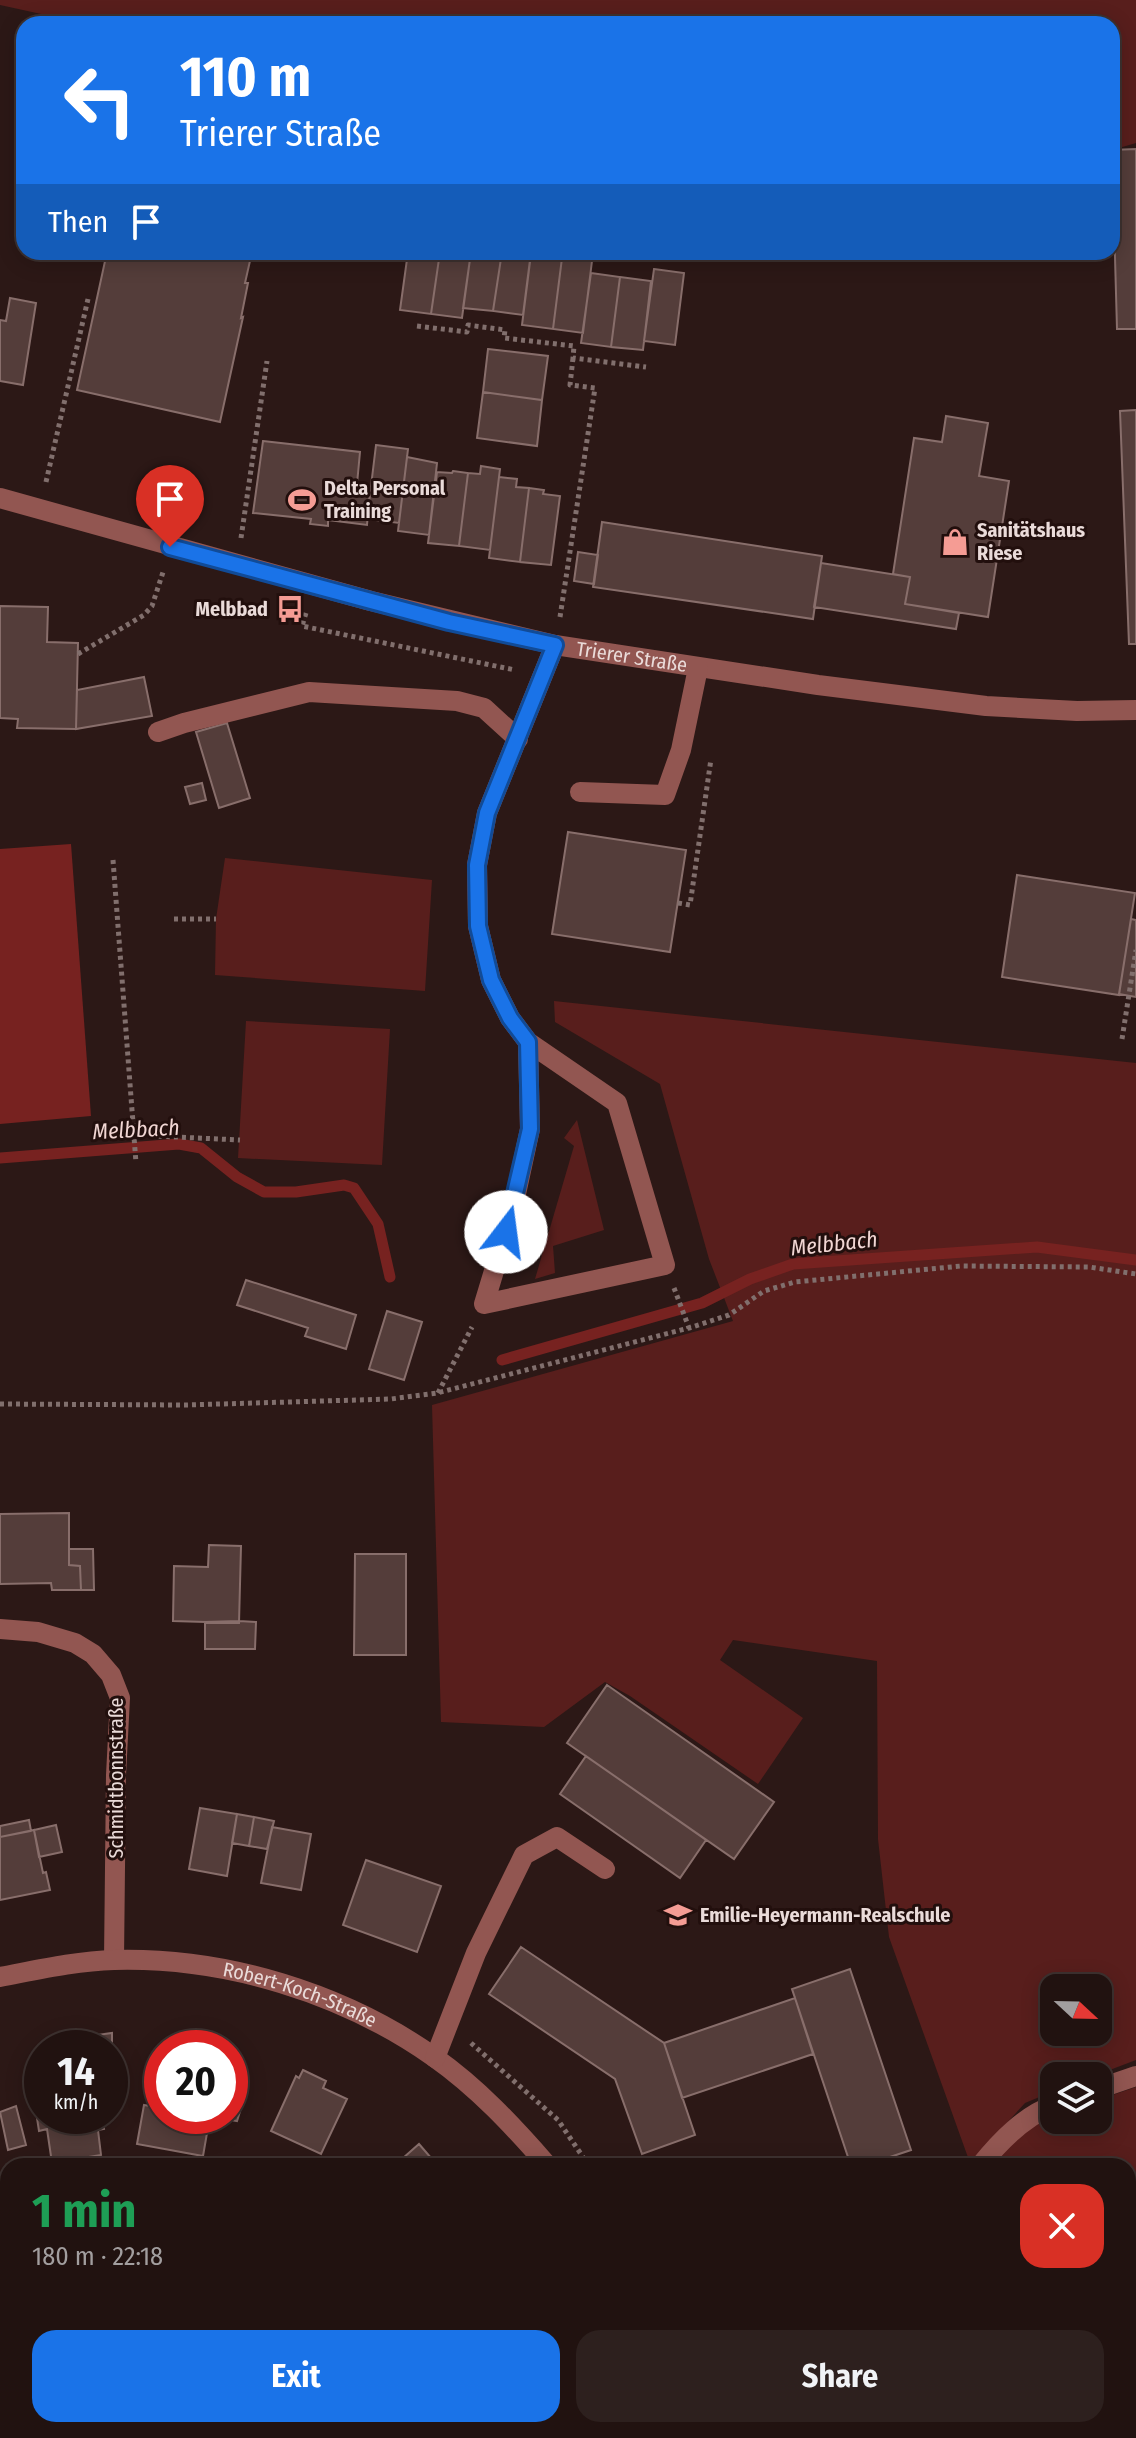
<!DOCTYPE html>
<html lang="en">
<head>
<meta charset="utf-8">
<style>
	body { margin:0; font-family:"Fira Sans Condensed",sans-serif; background:#2d201e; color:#f1f3f6; height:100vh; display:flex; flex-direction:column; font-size:30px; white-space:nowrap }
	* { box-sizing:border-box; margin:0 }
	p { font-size:26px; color:#a29e9f }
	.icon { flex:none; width:44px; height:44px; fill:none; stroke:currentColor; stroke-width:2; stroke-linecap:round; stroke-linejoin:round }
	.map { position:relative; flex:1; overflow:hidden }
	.drawer { position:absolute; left:0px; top:2158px; width:1136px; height:280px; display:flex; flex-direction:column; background:#211210; border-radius:24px 24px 0 0; box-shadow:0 4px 20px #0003,0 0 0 2px #3e3230 }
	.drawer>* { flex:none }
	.top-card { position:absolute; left:16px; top:16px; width:1104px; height:244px; border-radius:24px; box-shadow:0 4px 20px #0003,0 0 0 2px #3e3230; background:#1a73e8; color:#fff; overflow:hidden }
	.needle { width:52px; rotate:112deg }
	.buttons { position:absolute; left:1040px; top:1974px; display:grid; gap:16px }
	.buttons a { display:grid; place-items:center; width:72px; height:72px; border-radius:16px; background:#211210; box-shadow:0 4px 20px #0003,0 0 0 2px #3e3230; font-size:40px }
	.speed { position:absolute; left:24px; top:2030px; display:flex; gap:16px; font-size:40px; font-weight:700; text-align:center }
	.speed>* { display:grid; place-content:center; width:104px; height:104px; border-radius:50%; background:#211210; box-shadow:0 4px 20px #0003,0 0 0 2px #3e3230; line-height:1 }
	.speed small { font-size:20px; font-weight:400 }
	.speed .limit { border:12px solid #d22; background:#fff; color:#111 }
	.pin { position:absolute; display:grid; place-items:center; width:68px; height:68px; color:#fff; margin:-82px -34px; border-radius:50% 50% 50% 0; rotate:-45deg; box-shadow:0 0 8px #0007 }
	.pin .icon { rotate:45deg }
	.me { position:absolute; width:88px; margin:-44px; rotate:15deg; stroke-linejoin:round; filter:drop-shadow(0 0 6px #0008) }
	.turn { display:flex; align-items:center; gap:28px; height:168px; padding:0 32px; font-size:36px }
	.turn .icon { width:104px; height:104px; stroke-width:2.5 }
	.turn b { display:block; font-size:56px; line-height:68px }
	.then { display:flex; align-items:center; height:76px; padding:0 32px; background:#0003; gap:16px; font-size:30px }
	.round { display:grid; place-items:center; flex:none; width:84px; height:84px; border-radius:24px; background:#2d201e }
	.head { display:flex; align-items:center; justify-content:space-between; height:136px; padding:0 32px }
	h1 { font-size:48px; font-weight:700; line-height:60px; color:#1e9e55 }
	.primary-button { display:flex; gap:16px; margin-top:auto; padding:16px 32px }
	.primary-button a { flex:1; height:92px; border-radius:24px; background:#1a73e8; color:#fff; font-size:32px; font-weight:700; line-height:92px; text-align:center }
	.primary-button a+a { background:#2d201e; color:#f1f3f6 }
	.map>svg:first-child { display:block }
	.green { fill:#581e1c; fill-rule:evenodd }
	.water { fill:#772220 }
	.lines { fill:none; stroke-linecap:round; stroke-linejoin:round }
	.stream { stroke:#772220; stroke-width:11 }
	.building { fill:#543d3a; stroke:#886e6b; stroke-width:2 }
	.path { stroke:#816f6d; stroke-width:5; stroke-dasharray:4 4; stroke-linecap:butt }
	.minor { stroke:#925651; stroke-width:20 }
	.route-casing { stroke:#114b97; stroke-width:20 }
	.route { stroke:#1a73e8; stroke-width:14 }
	.labels { text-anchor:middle; stroke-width:6; stroke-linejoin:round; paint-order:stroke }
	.poi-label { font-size:20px; font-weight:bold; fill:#eadbd9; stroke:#220f0d; text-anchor:start }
	.street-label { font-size:20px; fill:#eadbd9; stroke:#220f0d }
	.water-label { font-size:22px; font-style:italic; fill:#f1d6d3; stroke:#220f0d }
</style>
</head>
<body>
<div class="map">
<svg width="1136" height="2438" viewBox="0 0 1136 2438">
	<rect width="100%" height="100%" fill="#2c1816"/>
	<path class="green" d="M0,0H1136V143L1112,150V24H87L0,5Z
		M225,858L432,880L425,991L215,975L216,919Z
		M554,1001L1136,1063V2060L1094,2076H1054V2091L1025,2103L970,2163L889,1937L878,1839L877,1661L733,1640L720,1660L803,1718L758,1784L630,1696L605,1682L544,1727L441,1722L432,1405L733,1321L709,1259L660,1084L555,1022ZM1054,1988H1098V2032H1054Z
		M246,1021L390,1029L382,1165L238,1158Z
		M577,1120L604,1230L553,1246L555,1273L535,1279L574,1146L564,1138Z
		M1136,2087V2315L1128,2312V2166H984L1036,2122L1054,2116V2120H1098V2100Z"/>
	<path class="water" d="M71,844L91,1116L0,1124V849Z"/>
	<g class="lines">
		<path class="stream" d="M0,1158L179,1144L201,1148L237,1177L264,1192H296L344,1185L354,1188L378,1224L390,1277
			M502,1360L702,1303L750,1279L793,1264L1037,1247L1136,1260"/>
	</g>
	<path class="building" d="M1136,149V329H1117L1112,150Z
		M107,252H252L245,283H248L241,318L243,317L220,422L77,390Z
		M408,252H440L431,314L400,310Z
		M440,252H471L462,318L431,314Z
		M471,252H502L493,311L463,308Z
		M502,252H531L523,315L493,311Z
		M531,254L562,258L553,329L522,325Z
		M562,258L592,261L583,333L553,329Z
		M654,269L684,273L675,345L644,341Z
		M591,273L620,277L611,347L581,343Z
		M620,277L651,281L643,350L611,347Z
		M10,298L36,303L23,385L0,381V320L6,321Z
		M488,349L548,356L542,400L483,392Z
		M483,392L542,400L537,446L477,438Z
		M1136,410V644H1129L1120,411Z
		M946,416L988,423L979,476L1009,481L988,617L905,604L910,577L893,574L914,438L942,442Z
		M263,441L360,452L357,484H365L364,490H370L367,525L328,520V526L310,524L311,519L253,513Z
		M376,445L408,449L399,523L367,519Z
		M407,457L437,463L429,535L398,531Z
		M481,466L500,469L490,550L459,546L468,473L480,474Z
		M453,471L468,473L459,546L428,543L437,472L452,473Z
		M499,477L517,479L516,487L529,488L520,562L489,558Z
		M529,488L544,490L543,494L560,496L551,565L520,562Z
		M602,522L822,556L813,619L593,587Z
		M578,552L598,555L594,584L574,581Z
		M821,563L910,577L905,604L959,613L956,629L814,607Z
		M0,606L48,607L47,642L78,643L76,729L17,728L18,719L0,718Z
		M144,677L152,716L76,729L77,690Z
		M227,723L250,798L219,808L196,732Z
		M202,783L206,800L190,804L185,787Z
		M568,832L686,850L670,952L552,934Z
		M1017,875L1135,893L1119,995L1002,977Z
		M1131,919L1136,920V997L1119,994Z
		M246,1280L356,1315L346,1349L305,1336L308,1328L237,1305Z
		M387,1311L422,1322L404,1380L369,1369Z
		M69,1513V1565L80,1566L81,1590H52L51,1583L0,1584V1514Z
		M209,1545L241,1546L239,1623L173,1621L174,1566L208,1567Z
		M69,1549H93L94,1590H81L80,1566L69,1565Z
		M355,1554H406V1655H354Z
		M239,1621L256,1622L255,1649H205V1622Z
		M607,1685L774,1802L734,1859L567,1743Z
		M586,1756L706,1840L680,1878L560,1794Z
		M200,1808L237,1814L227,1876L189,1869Z
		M237,1814L254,1817L249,1846L232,1843Z
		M254,1817L274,1821L267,1849L249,1846Z
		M29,1820L31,1831L0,1837V1826Z
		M56,1825L62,1852L39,1857L34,1830Z
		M272,1827L311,1834L301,1890L261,1883Z
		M34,1830L43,1873L46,1872L50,1890L0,1900V1837Z
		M366,1860L441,1886L417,1952L343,1925Z
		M521,1947L664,2043L695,2135L642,2154L615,2079L489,1994Z
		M850,1969L911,2150L863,2166H851L792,1989Z
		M795,1998L813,2054L682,2098L664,2043Z
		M112,2033V2066L110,2067V2048H86L82,2037Z
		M42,2049V2116H102L104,2129L98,2130L101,2155L52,2163L47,2129L39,2131L32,2086L41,2085L35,2050Z
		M303,2070L326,2081L323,2088L347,2099L321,2154L271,2131L296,2076L299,2078Z
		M230,2089L246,2092L237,2121L220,2118L221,2116H230Z
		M144,2105L162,2108V2116H201L199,2132L207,2133L203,2156L137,2144Z
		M16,2106L26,2145L8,2150L0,2112Z
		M419,2144L438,2166H394Z
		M222,2157L244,2160L242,2166H220Z
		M1136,2374V2438H1111L1114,2430H1128V2395Z
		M93,2430H136L137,2438H94Z
		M408,2430H447L448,2438H409Z
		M501,2430H549L552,2438H496L494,2433Z
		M549,2430H606L609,2438H552Z"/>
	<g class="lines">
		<path class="path" d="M417,326L467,332L468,325L505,330L504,338L574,346L573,358L646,367
			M46,482L88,299
			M241,538L267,361
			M306,613L302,626L515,670
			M560,617L595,388L570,385L573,358
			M78,654L144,615L152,606L164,569
			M113,860L136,1163
			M678,903L690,905L711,759
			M174,919H216
			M1122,1039L1136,950
			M134,1135L240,1140
			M674,1288L689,1328
			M438,1393L472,1327
			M0,1404L186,1405L391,1399L437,1393L689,1328L729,1315L764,1291L795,1282L961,1266L1089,1267L1136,1274
			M471,2043L558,2120L589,2166
			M729,2430L732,2438"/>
		<g class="minor">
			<path id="s1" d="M0,498L371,601L555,645L818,685L986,706L1077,711L1136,710"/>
			<path d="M158,732L184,723L309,692L457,701L484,708L518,739"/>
			<path d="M580,792L665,795L681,750L698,668"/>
			<path d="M528,1042L530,1129L513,1208L484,1304L665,1265L617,1103L528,1042L510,1018L491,980L478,926L477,865L487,813L555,645"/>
			<path d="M0,1629L38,1632L75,1643L93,1654L111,1675L120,1698L116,1775L114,1960"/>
			<path id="s2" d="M0,1977C37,1970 76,1961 114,1960C226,1957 343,1993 434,2057C478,2088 513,2126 548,2166"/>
			<path d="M435,2058L476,1953L524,1855L557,1837L605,1869"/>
			<path d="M1098,2089L1136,2076"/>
			<path d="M980,2166C1000,2141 1024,2116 1054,2105"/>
			<path d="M689,2430L692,2438"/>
			<path d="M775,2438L781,2430"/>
		</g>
	</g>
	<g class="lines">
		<g class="route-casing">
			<path id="route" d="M170,547L449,622L555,645L487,813L477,865L478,926L491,980L510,1018L528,1042L530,1129L506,1232"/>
		</g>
		<use href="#route" class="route"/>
	</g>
	<defs>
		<g id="stadium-bare" transform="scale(2.16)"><path d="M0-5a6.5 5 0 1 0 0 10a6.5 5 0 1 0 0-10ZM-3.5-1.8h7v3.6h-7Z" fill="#f59c94" stroke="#220f0d" stroke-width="2.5" paint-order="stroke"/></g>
		<g id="shop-bare" transform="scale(2.16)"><path d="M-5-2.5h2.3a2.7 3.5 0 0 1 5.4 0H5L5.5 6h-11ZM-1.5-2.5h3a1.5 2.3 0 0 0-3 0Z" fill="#f59c94" stroke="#220f0d" stroke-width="2.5" paint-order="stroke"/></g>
		<g id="bus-bare" transform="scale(2.16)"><path d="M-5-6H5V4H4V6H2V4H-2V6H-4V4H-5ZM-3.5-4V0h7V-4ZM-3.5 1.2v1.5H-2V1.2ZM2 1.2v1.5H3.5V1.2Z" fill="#f59c94" stroke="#220f0d" stroke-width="2.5" paint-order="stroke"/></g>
		<g id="school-bare" transform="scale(2.16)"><path d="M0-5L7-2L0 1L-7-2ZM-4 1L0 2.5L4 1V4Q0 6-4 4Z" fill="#f59c94" stroke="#220f0d" stroke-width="2.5" paint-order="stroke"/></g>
	</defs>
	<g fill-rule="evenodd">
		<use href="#stadium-bare" x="302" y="500"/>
		<use href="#shop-bare" x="955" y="542"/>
		<use href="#bus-bare" x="290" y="609"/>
		<use href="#school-bare" x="678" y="1915"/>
	</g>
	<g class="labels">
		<g class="poi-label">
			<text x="324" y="495">Delta Personal<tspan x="324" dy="23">Training</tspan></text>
			<text x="977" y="537">Sanitätshaus<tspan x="977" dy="23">Riese</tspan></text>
			<text x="268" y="616" text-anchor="end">Melbbad</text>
			<text x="700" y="1922">Emilie-Heyermann-Realschule</text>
		</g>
		<g class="street-label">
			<text dy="7" stroke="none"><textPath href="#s1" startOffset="652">Trierer Straße</textPath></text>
			<text transform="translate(116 1778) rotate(-90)" y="7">Schmidtbonnstraße</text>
			<text dy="7" stroke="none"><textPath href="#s2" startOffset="306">Robert-Koch-Straße</textPath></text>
		</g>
		<g class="water-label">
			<text transform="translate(136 1129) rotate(-3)" y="8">Melbbach</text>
			<text transform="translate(834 1243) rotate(-6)" y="8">Melbbach</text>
		</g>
	</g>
</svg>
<div class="buttons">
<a><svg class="needle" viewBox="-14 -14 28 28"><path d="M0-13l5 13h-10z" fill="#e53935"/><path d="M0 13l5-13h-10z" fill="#a29e9f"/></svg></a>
<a><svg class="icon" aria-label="layers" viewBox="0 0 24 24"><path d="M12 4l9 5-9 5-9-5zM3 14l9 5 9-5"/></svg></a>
</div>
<div class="speed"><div>14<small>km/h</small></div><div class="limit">20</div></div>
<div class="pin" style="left:170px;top:547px;background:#d93025"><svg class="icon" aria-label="arrive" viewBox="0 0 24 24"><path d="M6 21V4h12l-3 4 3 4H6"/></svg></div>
<svg class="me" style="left:506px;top:1232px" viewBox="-20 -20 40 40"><circle r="19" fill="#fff"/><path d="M0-13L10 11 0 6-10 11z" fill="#1a73e8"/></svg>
<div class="top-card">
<div class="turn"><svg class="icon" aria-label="left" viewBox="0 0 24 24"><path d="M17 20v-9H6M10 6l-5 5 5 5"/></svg><div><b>110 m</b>Trierer Straße</div></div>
<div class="then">Then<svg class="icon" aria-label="arrive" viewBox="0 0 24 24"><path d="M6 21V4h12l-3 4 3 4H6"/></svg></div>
</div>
<section class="drawer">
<div class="head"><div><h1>1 min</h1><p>180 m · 22:18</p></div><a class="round" style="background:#d93025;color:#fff"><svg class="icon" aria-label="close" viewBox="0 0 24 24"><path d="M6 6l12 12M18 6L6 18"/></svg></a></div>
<div class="primary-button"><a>Exit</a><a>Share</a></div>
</section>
</div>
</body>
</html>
